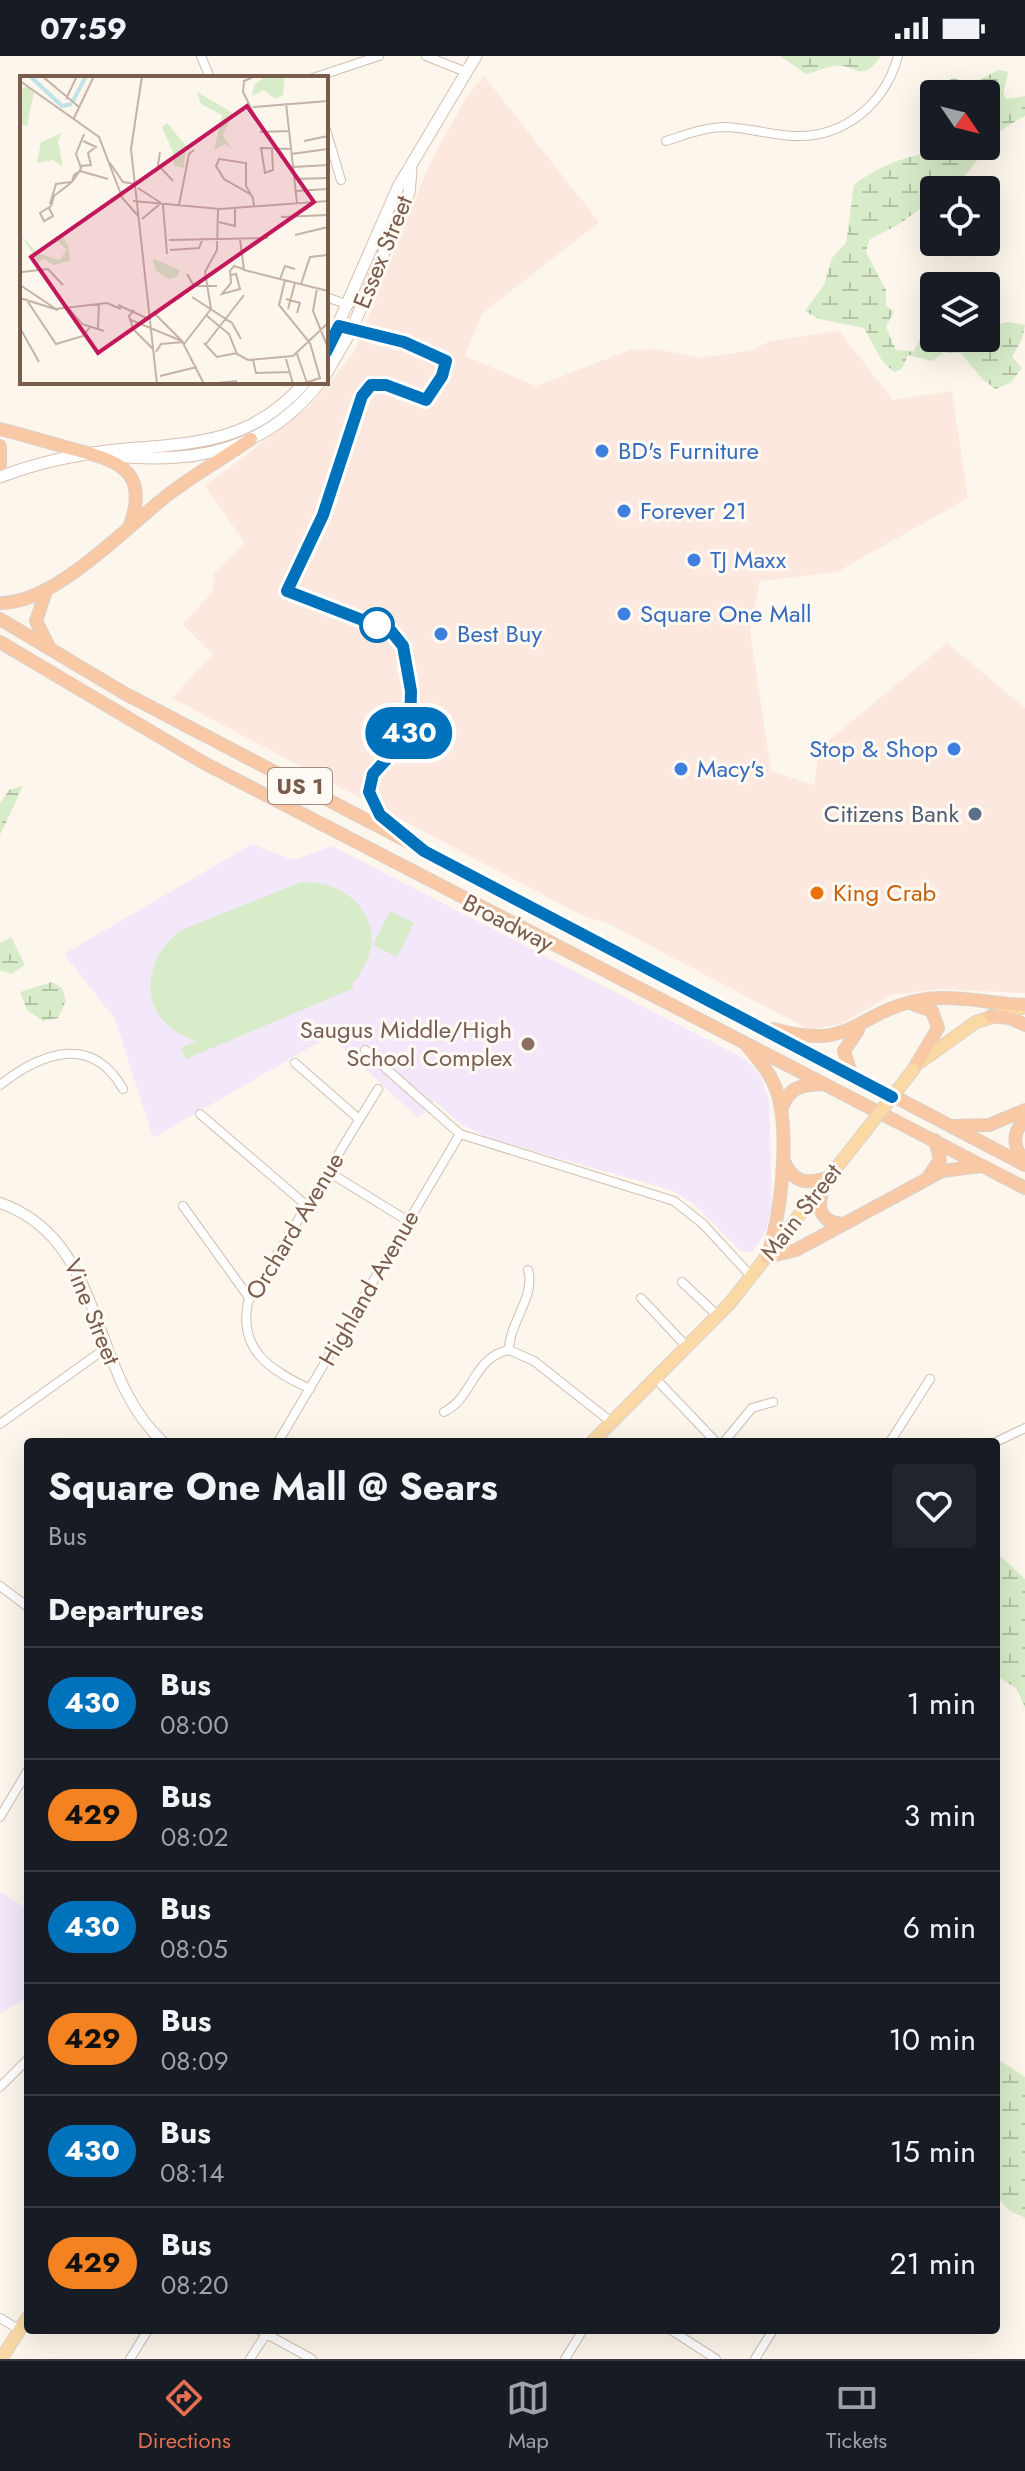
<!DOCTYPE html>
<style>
body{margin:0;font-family:Jost,sans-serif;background:#20242c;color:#f1f3f6;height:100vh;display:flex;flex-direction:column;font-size:30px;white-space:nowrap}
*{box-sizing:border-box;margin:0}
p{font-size:26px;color:#9ea1a6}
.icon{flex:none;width:44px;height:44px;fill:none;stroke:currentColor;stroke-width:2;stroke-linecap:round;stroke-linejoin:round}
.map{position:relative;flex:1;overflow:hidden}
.drawer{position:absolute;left:24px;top:1382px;width:976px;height:896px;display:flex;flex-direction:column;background:#171b24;border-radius:8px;box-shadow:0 8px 32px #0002}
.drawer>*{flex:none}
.badge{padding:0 16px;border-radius:26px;font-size:28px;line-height:52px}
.needle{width:52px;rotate:125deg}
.tools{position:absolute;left:920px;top:24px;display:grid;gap:16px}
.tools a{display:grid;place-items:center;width:80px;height:80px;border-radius:8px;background:#171b24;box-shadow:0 8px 32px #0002;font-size:40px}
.map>.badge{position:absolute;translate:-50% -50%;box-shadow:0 0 0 4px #fff}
h2{padding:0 24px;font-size:30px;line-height:72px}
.round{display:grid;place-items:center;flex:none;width:84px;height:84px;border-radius:8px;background:#20242c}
.headline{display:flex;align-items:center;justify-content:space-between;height:136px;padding:0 24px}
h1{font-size:38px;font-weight:700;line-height:60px}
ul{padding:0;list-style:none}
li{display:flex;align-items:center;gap:24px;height:112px;padding:0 24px;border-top:2px solid #363941}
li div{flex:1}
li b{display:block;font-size:30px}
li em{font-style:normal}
li .badge{min-width:88px;font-weight:700;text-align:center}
.status{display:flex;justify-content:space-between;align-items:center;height:56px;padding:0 40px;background:#171b24;direction:ltr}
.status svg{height:22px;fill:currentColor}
.tab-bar{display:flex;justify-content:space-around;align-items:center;height:112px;border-top:2px solid #363941;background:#171b24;font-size:22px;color:#9ea1a6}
.tab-bar a{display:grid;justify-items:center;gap:4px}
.tab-bar .on{color:#e76f51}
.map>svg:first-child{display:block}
.commercial{fill:#fde8e0}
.education{fill:#f3e8fa}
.wetland{fill:url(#wetland-marsh)}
.garden{fill:#d8ecc9}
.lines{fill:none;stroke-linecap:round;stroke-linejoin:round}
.minor-casing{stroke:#d1beb0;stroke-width:10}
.tertiary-casing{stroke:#d1beb0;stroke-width:12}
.secondary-casing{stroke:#d6c0b0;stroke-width:13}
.primary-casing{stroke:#dad1cd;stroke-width:14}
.trunk-casing{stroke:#dad1cd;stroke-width:14}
.minor{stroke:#fff;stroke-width:8}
.tertiary{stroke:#fff;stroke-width:10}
.secondary{stroke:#fff;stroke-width:11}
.primary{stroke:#fbd9a5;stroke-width:12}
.trunk{stroke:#f9c8a4;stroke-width:12}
.primary-bridge-casing{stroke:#dad1cd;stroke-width:14;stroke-linecap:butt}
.primary-bridge{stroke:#fbd9a5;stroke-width:12}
.line-casing{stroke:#fff;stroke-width:18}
.line{stroke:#0072bc;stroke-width:12}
.shop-dot{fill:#3f7fe0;stroke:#fffaf3;stroke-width:3}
.stop-dot{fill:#fff;stroke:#0072bc;stroke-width:4}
.service-dot{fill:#5c6f8a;stroke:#fffaf3;stroke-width:3}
.food-dot{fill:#e8710a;stroke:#fffaf3;stroke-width:3}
.education-dot{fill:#8d6e63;stroke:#fffaf3;stroke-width:3}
.labels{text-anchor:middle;stroke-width:6;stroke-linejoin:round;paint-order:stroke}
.shield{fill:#fffaf3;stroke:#a28b7f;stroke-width:2}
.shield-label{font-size:22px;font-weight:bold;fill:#7a5c4d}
.street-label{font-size:24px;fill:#7a5c4d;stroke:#fffaf3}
.shop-label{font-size:24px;fill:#366cbe;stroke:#fffaf3;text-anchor:start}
.service-label{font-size:24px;fill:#4e5e75;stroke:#fffaf3;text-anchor:end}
.food-label{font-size:24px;fill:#c56008;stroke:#fffaf3;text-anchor:start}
.education-label{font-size:24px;fill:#785e54;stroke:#fffaf3;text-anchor:end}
.inset-river{fill:none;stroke:#bfe3e8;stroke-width:4}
.inset-road{fill:none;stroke:#c5b3a7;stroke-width:2}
.view{fill:#c2185b;fill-opacity:0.15;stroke:#c2185b;stroke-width:4}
.inset-edge{fill:none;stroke:#7a5c4d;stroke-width:4}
</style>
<div class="status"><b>07:59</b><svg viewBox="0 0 49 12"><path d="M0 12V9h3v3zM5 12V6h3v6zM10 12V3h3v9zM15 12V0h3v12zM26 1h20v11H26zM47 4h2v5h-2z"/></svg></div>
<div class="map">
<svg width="1025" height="2303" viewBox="0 0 1025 2303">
<defs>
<pattern id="wetland-marsh" width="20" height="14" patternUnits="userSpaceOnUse" patternTransform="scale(2)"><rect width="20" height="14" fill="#d8ecc9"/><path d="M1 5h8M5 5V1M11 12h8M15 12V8" fill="none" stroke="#b4c2a5"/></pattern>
</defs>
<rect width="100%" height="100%" fill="#fdf6ec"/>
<!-- commercial -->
<path class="commercial" d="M 484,20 L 599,166 L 482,258 L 465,300 L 536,330 L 630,294 L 658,293 L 698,302 L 750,295 L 770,285 L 839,275 L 893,344 L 952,335 L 968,442 L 837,516 L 760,525 L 750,574 L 771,715 L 814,729 L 819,692 L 947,587 L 1025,652 L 1025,937 L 940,933 L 891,939 L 841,968 L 810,974 L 609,868 L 583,860 L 172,642 L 213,598 L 182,568 L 213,536 L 214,517 L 245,487 L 205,430 L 309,351 L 354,296 L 429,109 L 466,42 Z"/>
<!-- education -->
<path class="education" d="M 252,788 L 293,804 L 332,790 L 745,1003 L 760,1019 L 769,1044 L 772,1149 L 766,1175 L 752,1196 L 741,1195 L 694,1148 L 671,1134 L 488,1082 L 461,1068 L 434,1045 L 418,1062 L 330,980 L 153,1082 L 115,963 L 64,898 Z
M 0,1836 L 28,1853 L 28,1942 L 0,1957 Z"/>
<!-- wetland -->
<path class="wetland" d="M 780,0 L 881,0 C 860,29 857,8 837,10 C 827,10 816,16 806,18 Z
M 999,14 L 1008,16 L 1003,39 L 1007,43 L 1025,40 L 1025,60 C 1013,66 998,75 989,86 C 973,107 963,134 934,134 L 934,142 L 901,167 L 869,184 L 866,196 L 886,234 L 886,250 L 894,255 L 886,271 L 896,294 L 914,295 L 923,276 L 934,268 L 934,282 L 986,282 L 986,271 L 1008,266 L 1025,269 L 1022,283 L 1012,301 L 1022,312 L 1011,326 L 996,333 L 984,325 L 961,297 L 943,297 L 932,305 L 908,299 L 902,313 L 894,316 L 882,305 L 864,272 L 819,263 L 805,255 L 824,229 L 832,202 L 846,187 L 854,129 C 888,101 944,90 986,90 L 986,38 L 943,38 L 942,31 L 952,22 L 972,27 Z
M 23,730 L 0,779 L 0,747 L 9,734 Z
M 11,881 L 25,909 L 11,918 L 0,914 L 0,887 Z
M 52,926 L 62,932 L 66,945 L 58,962 L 43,965 L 27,954 L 20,936 Z
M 996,1496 L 1025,1523 L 1025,1652 L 1017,1633 L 996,1619 Z
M 996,2002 L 1025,2021 L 1025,2162 L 1009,2154 L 996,2140 Z"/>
<!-- garden -->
<path class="garden" d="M 301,826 C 362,825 395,880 352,928 L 354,932 L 186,1003 L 181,992 L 197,985 C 140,968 137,911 179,875 Z
M 390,855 L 414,867 L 397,901 L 373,889 Z"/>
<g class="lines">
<!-- minor casing -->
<g class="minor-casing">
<path id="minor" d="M 201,0 L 210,22
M 426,0 L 466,16
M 313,22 L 379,0
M 326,74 L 341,124
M 666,85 C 685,79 705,71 726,71 C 749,72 771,79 794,80 C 844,82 885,48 898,0
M 326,241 L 349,249
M 365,994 L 460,1078 L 674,1145 L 703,1168 L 751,1220
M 295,1007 L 359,1063
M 0,1029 C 42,996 92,978 123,1033
M 200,1058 L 306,1149
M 327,1115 L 408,1165
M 183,1150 L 250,1243
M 528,1214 C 536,1240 509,1267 509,1294 L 534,1305 L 610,1365
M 682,1226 L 718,1260
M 641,1242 L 687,1291
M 654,1321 L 716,1386
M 310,1333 C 271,1314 238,1295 248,1246 L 378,1033
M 444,1356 C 473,1342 473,1301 509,1294
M 0,1368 L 106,1292
M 278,1386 L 460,1078
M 724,1386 L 752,1352 L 773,1346
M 890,1386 L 930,1323
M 996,1386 L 1025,1372
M 0,1530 L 28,1551
M 0,1761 L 28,1714
M 0,2031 L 28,2003
M 0,2262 L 20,2274
M 259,2274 L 312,2303
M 671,2274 L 716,2303
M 130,2303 L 148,2274
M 250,2303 L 266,2278
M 565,2303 L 583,2274
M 755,2303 L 773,2274"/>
</g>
<!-- tertiary casing -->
<g class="tertiary-casing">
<path id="tertiary" d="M 0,1147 C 107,1184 88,1318 163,1386"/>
</g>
<!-- secondary casing -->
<g class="secondary-casing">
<path id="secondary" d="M 326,296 L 398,131 L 476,0
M 326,318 L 352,273 L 409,137 L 411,115
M 116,400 C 198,408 267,394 320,326
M 0,421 C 41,405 82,397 126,393 C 199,387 253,386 305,326"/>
</g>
<!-- primary casing -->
<g class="primary-casing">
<path id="primary" d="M 920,1006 L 976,966 L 1025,951
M 592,1386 L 730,1247 L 863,1078
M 1,2303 L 28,2261"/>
</g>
<!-- trunk casing -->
<g class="trunk-casing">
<path id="trunk" d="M 0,373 C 24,379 48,386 72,393 C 117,404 150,414 130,469
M 0,390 L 0,409
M 46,535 L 36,565 L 49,591
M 0,547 C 55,548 126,471 169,438 C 195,418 224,402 251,383
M 0,563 L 124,637 L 1025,1109
M 0,586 L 204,707 L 1025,1132
M 991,960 L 1010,962 L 1025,969
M 773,973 C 854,996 853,957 920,944 C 952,938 992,948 1025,949
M 748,991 C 759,1004 770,1017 776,1033 C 791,1074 781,1161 767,1201 L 796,1194 L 942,1115 L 981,1110
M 913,1014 L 938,972 L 932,955 L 915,949
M 852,1020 L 844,995 L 858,974
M 781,1054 C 789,1030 801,1029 824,1028
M 1025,1064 C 1010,1078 1014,1092 1025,1107
M 952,1070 L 989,1069 L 1025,1054
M 783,1103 C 793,1126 803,1129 827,1122
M 929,1120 L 940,1104 L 935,1084
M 827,1122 C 818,1144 813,1166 844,1168"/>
</g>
<!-- minor -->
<use href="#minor" class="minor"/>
<!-- tertiary -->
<use href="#tertiary" class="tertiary"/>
<!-- secondary -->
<use href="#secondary" class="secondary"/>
<!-- primary -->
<use href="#primary" class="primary"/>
<!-- trunk -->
<use href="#trunk" class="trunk"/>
<!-- primary-bridge casing -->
<g class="primary-bridge-casing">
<path id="primary-bridge" d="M 863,1078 L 913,1014"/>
</g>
<!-- primary-bridge -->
<use href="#primary-bridge" class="primary-bridge"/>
</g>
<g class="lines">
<!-- line casing -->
<g class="line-casing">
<path id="line" d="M 326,296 L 339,270 L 404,286 L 446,305 L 442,320 L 426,344 L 386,329 L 371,329 L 362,340 L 323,459 L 287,535 L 391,575 L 403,590 L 411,635 L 410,672 L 407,681 L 373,718 L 369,736 L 380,759 L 424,795 L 892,1041"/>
</g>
<!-- line -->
<use href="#line" class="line"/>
</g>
<!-- markers -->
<g class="shop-dot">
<circle cx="602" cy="395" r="8"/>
<circle cx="624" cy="455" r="8"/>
<circle cx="694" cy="504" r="8"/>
<circle cx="624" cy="558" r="8"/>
<circle cx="441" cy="578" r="8"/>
<circle cx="954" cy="693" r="8"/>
<circle cx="681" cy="713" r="8"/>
</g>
<circle class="stop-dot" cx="377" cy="569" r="16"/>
<circle class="service-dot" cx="975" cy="758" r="8"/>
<circle class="food-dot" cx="817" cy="837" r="8"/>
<circle class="education-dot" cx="528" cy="988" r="8"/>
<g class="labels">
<!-- shield labels -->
<rect class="shield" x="268" y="712" width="64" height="36" rx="6"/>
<g class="shield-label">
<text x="300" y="738">US 1</text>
</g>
<!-- street labels -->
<g class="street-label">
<text transform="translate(383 196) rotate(-68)" y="8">Essex Street</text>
<text transform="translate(508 867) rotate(27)" y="8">Broadway</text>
<text transform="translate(801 1156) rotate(-52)" y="8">Main Street</text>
<text transform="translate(295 1170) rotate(-59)" y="8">Orchard Avenue</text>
<text transform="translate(369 1232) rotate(-60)" y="8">Highland Avenue</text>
<text transform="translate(92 1256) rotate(68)" y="8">Vine Street</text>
</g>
<!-- shop labels -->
<g class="shop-label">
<text x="618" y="403">BD's Furniture</text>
<text x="640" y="463">Forever 21</text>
<text x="710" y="512">TJ Maxx</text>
<text x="640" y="566">Square One Mall</text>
<text x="457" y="586">Best Buy</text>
<text x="938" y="701" text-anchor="end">Stop &amp; Shop</text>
<text x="697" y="721">Macy's</text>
</g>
<!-- service labels -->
<g class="service-label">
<text x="959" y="766">Citizens Bank</text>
</g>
<!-- food labels -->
<g class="food-label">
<text x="833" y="845">King Crab</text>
</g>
<!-- education labels -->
<g class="education-label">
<text x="512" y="982">Saugus Middle/High<tspan x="512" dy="28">School Complex</tspan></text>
</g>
</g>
<!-- overview -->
<g transform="translate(20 20)">
<rect width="308" height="308" fill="#fdf6ec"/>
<path d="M 177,16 L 213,37 L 203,59 L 212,73 L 205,68 L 194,74 L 202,39 L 181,28 ZM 147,47 L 166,70 L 164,92 L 154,90 L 153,76 L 142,51 ZM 42,57 L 38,65 L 43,91 L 33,84 L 17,87 L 21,66 ZM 0,158 L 17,177 L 39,184 L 47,174 L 36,164 L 44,162 L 49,173 L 50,185 L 34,189 L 23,183 L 19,187 Z" fill="#d8ecc9"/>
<path d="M 246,0 L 265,0 L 263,19 L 255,23 L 244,14 L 232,20 L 234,9 ZM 6,10 L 14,16 L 7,50 L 0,48 L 0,15 Z" fill="#d8ecc9"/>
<path d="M 132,182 L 160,194 L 157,201 L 149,203 L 136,195 Z" fill="#d8ecc9"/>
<path class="inset-river" d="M 10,0 L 42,30 L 52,28M 53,25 L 66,0"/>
<path class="inset-road" d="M 22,0 L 59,31M 122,0 L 111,73 L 137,308M 235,0 L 224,5 L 223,16 L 237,44M 0,5 L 79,61 L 102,121M 46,23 L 57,0M 266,27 L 277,127M 233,31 L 308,25M 54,42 L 74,0M 240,56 L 269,55M 284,65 L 308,60M 252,74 L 253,94 L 245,97 L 241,72 L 271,73M 140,76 L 138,89 L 153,105M 271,78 L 308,73M 90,87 L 103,106 L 115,108M 61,90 L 71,89 L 68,77 L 76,71 L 63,65M 273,91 L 308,89M 60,95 L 54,99 L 52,106 L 59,96 L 61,92 L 56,78 L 64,58M 60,95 L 88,103M 274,103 L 308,102M 118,112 L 141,127M 276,115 L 308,113M 99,118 L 119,141M 230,118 L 204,103 L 196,90 L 199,83 L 226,87 L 226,110 L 233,122 L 234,130M 113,125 L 200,133 L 308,125M 30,128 L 36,108 L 51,106M 143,129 L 147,178M 159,129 L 169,78 L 174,74M 31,130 L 34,120 L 52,106M 29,132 L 33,140 L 24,145 L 20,137 L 31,130M 261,141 L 308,139M 122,143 L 141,127M 199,146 L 215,150 L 215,133M 275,159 L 308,151M 220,163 L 224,194 L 308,215M 149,164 L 248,162M 150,174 L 179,172 L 183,162M 2,196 L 28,193 L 43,209M 167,198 L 174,210 L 197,210M 211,199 L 216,198 L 220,213 L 202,218 L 211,207 L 210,195 L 214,190 L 223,193M 260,203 L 265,190 L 275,193M 265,204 L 259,229 L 290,267 L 300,302 L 282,308M 281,208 L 290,181 L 308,179M 0,209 L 36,233 L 87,227 L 101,233M 297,212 L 293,235 L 308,272M 172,221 L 212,247 L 221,263M 0,222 L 38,234M 6,223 L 36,268 L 63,260 L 70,251M 266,223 L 280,227 L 277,237M 98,229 L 131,244M 49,233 L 62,248 L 84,255M 268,233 L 275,207M 114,234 L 109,240 L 113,253 L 133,273M 133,236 L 163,266M 187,240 L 209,258 L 217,278 L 228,284 L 273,280 L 308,247M 111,244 L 162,265 L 184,308M 0,252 L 19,286M 78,252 L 79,228M 184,267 L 197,281 L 217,277M 164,268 L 191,233 L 185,196 L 197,174 L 198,133M 186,268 L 224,219M 136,276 L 141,268 L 163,266M 277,278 L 287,307M 266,283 L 273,308M 233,284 L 236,297 L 269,296M 140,300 L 177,291M 187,308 L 217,305"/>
<path class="view" d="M 227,30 L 294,126 L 78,277 L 11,181 Z"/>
<rect width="308" height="308" class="inset-edge"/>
</g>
</svg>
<div class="tools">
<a><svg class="needle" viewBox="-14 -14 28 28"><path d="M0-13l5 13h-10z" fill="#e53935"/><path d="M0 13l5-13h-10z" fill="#9ea1a6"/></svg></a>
<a><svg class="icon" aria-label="locate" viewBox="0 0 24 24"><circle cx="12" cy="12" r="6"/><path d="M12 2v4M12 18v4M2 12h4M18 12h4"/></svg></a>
<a><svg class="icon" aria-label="layers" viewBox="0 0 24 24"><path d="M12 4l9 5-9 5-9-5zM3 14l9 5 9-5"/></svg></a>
</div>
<b class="badge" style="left:409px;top:677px;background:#0072bc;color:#fff">430</b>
<section class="drawer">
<div class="headline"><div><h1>Square One Mall @ Sears</h1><p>Bus</p></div><a class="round"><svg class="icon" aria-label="heart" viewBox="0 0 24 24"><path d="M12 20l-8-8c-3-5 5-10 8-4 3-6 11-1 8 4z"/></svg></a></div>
<h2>Departures</h2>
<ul>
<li><span class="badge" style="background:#0072bc;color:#fff">430</span><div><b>Bus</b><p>08:00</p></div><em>1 min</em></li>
<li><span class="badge" style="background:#f58220;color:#111">429</span><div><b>Bus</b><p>08:02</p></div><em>3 min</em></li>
<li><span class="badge" style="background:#0072bc;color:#fff">430</span><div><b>Bus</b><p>08:05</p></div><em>6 min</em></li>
<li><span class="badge" style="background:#f58220;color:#111">429</span><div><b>Bus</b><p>08:09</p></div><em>10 min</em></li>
<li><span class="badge" style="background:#0072bc;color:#fff">430</span><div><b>Bus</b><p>08:14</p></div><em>15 min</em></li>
<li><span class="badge" style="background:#f58220;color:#111">429</span><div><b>Bus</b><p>08:20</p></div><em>21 min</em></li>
</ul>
</section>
</div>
<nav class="tab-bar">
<a class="on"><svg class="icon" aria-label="directions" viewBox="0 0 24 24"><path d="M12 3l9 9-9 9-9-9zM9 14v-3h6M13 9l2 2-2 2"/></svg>Directions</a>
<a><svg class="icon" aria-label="map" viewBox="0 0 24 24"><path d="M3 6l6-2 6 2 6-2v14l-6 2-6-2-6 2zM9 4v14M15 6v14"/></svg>Map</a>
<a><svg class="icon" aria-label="tickets" viewBox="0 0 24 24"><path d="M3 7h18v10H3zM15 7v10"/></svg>Tickets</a>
</nav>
